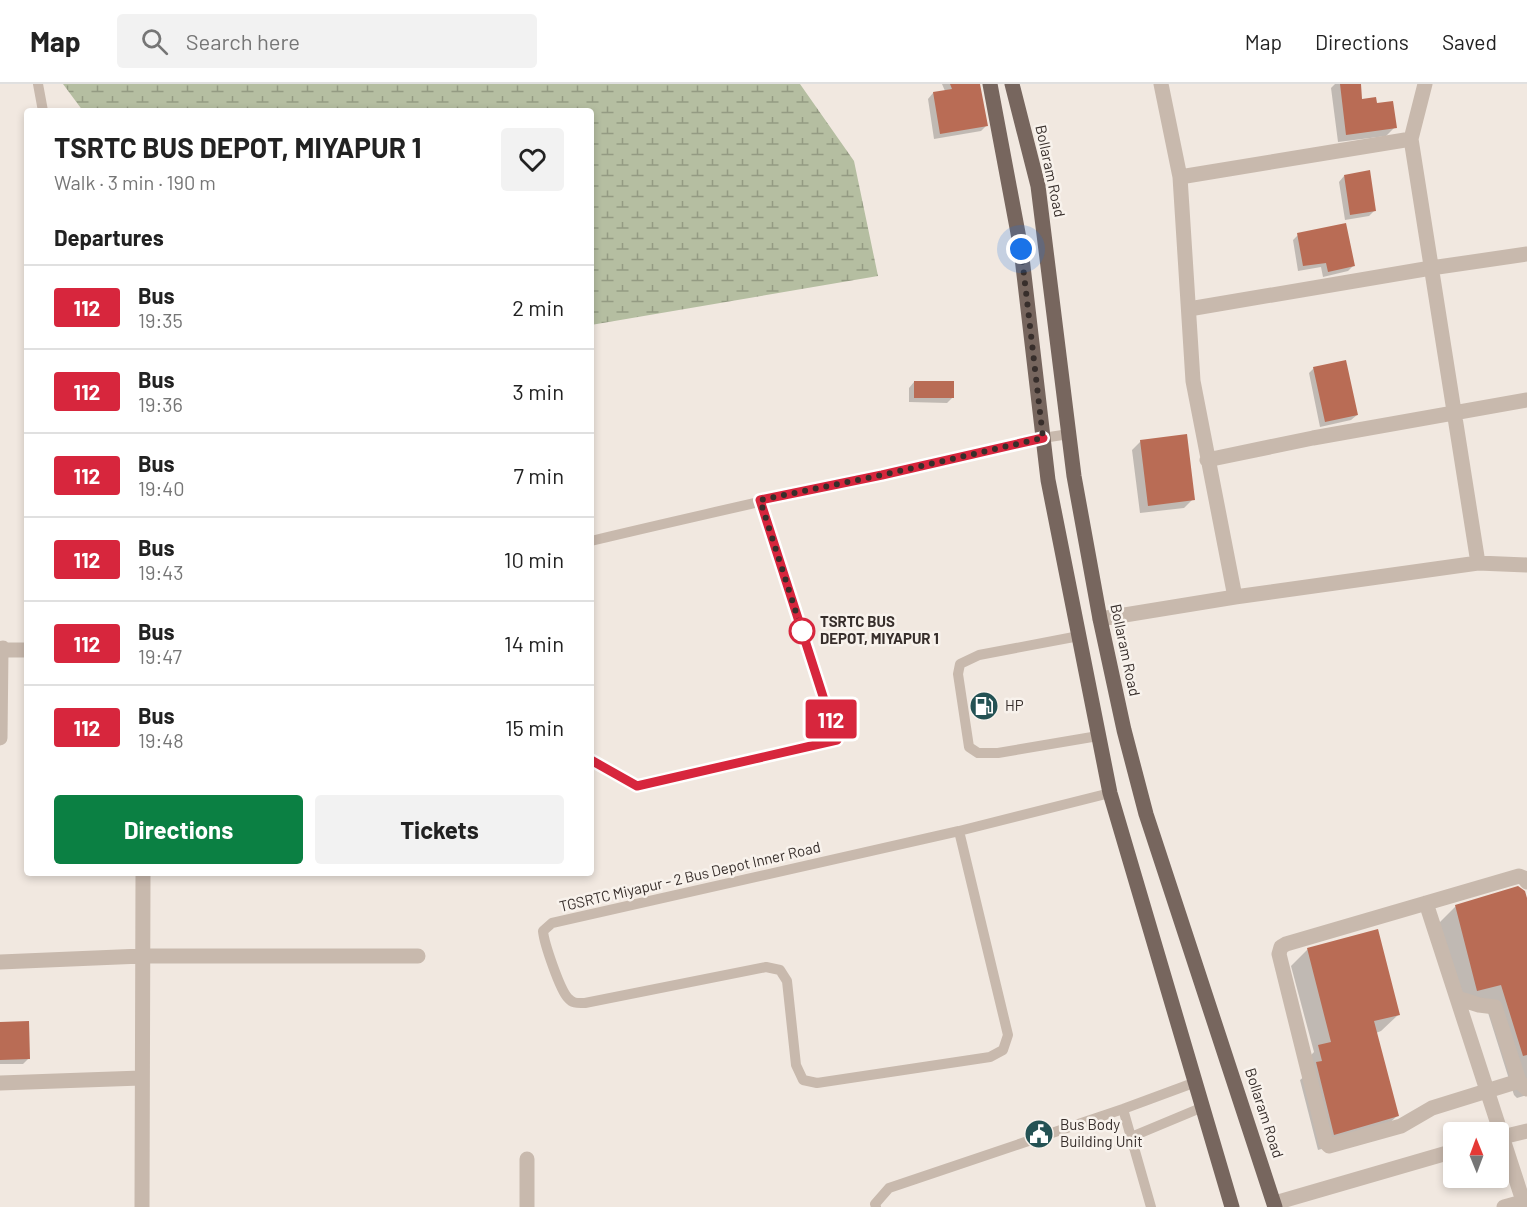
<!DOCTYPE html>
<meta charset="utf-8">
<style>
body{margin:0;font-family:Barlow,sans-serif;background:#f2f2f2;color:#222;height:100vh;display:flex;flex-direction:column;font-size:22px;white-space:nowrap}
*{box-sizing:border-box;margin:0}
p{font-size:20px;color:#767676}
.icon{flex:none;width:33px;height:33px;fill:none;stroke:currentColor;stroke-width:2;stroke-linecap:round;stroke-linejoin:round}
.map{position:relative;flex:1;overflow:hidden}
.panel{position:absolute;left:24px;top:24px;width:570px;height:768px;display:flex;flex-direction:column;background:#fff;border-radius:6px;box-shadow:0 3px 9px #0003}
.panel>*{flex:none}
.badge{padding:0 12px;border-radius:4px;font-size:21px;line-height:39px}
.needle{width:39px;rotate:359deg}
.controls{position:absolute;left:1443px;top:1038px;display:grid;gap:12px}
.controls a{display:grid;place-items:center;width:66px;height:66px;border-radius:6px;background:#fff;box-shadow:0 3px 9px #0003;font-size:30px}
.you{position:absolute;width:30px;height:30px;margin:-15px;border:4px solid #fff;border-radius:50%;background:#1a73e8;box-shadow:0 0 0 9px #1a73e833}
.map>.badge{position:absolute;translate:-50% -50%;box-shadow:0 0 0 3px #fff}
h2{padding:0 30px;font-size:22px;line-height:54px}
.round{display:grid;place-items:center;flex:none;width:63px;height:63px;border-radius:6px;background:#f2f2f2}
.head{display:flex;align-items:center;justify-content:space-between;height:102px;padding:0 30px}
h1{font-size:28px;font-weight:700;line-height:45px}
.action{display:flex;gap:12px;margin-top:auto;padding:12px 30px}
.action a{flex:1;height:69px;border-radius:6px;background:#0b8043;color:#fff;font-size:24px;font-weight:700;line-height:69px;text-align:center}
.action a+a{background:#f2f2f2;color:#222}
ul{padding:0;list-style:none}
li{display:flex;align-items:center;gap:18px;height:84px;padding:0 30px;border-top:2px solid #e0e0e0}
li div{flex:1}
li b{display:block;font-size:22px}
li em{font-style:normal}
li .badge{min-width:66px;font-weight:700;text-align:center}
header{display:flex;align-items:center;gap:36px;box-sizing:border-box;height:84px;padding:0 30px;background:#fff;border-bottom:2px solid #e0e0e0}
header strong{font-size:28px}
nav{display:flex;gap:33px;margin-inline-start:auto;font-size:21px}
.search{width:420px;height:54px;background:#f2f2f2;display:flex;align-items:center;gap:15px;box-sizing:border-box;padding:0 21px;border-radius:6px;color:#767676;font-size:22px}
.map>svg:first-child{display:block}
.wetland{fill:url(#wetland-marsh)}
.shadow{fill:#0003}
.building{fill:#b96c55}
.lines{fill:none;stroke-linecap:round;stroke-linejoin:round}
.service{stroke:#c8b9ad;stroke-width:10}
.minor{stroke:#c8b9ad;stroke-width:15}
.tertiary{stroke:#c8b9ad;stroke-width:15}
.primary{stroke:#77665e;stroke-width:15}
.line-casing{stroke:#fff;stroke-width:14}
.line{stroke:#d7263d;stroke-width:9}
.walk{stroke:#372e2b;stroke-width:6;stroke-dasharray:0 10.8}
.stop-dot{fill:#fff;stroke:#d7263d;stroke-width:3}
.labels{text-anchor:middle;stroke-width:5;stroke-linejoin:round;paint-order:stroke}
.street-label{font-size:15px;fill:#372e2b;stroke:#f8f2ec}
.stop-label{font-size:15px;font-weight:bold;fill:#372e2b;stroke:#f8f2ec;text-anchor:start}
.poi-label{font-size:15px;fill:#372e2b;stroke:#f8f2ec;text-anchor:start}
</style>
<header>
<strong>Map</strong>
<div class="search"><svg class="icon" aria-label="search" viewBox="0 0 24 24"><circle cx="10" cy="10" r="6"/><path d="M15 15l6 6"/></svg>Search here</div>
<nav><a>Map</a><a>Directions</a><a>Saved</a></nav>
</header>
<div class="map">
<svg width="1527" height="1123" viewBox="0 0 1527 1123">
<defs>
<pattern id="wetland-marsh" width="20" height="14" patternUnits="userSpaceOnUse" patternTransform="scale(1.5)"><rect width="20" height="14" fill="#b5bea1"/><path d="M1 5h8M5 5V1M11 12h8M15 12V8" fill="none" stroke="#949b83"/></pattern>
</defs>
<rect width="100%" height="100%" fill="#f1e8e0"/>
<!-- wetland -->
<path class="wetland" d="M 63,0 L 800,0 L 854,77 L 878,192 L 591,241 L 591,27 L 83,27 Z"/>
<!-- shadow -->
<path class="shadow" d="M 942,0 L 978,0 L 986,42 L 981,47 L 934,55 L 928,15 L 933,9 L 945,7 Z
M 1335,0 L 1359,0 L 1361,16 L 1376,21 L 1395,43 L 1386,52 L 1338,58 L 1331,4 Z
M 1344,92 L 1375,126 L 1369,132 L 1345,136 L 1339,98 Z
M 1298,151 L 1353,182 L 1348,187 L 1323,193 L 1321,183 L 1298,187 L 1293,156 Z
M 1314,284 L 1357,331 L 1351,336 L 1320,343 L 1309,289 Z
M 914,298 L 953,313 L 947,319 L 909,318 L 909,304 Z
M 1141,357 L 1193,415 L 1184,424 L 1140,429 L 1132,366 Z
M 1527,820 L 1527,1011 L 1517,1014 L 1514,1011 L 1484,916 L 1461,922 L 1439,839 L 1456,822 Z
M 1308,865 L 1398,931 L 1381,947 L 1376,949 L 1397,1032 L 1380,1048 L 1318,1066 L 1300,996 L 1306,991 L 1303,979 L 1314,968 L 1291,882 Z
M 0,940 L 29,974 L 23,980 L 0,980 Z"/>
<!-- building -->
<path class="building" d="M 950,0 L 980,0 L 988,42 L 940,50 L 933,8 L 952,5 Z
M 1340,0 L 1361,0 L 1362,15 L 1376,13 L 1377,19 L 1393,17 L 1397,44 L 1346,51 Z
M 1370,86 L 1376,127 L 1350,131 L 1344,91 Z
M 1346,139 L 1355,182 L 1328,188 L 1326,179 L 1303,182 L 1297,149 Z
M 1346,276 L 1358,331 L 1325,338 L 1313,283 Z
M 914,297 L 954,297 L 954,314 L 914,314 Z
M 1187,350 L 1195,416 L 1148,422 L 1140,356 Z
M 1518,802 L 1525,807 L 1527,814 L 1527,971 L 1523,972 L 1501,901 L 1477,907 L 1455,821 Z
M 1378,845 L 1400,931 L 1374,937 L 1399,1032 L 1334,1051 L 1316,978 L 1322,977 L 1318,961 L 1331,958 L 1307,864 Z
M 29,937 L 30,975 L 0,976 L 0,938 Z"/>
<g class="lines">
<!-- service -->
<path class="service" d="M 38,0 L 43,27
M 591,457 C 741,421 892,389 1043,354 L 1069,350
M 1079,552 L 979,571 L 960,580 L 958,590 L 969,663 L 978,669 L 998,669 L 1098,652
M 591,676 L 637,702 L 837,656 L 760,416
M 959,747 L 1008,951 L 1003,966 L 990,973 L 817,999 L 803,996 L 796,981 L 787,897 L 780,886 L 766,883 L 585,919 C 578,919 573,920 568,914 C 560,906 544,859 543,847 L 552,839 L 959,747 L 1110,709
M 1123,1025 L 1151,1123
M 1131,1053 L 1203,1023
M 876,1123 L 875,1120 L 889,1104 L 1123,1025 L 1196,998"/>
<!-- minor -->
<path class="minor" d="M 1161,0 L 1180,93
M 1425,0 L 1411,55 L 1478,479
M 1411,55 L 1180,93 L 1193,297 L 1235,513 L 1478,479 L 1527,481
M 1189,225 L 1431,184 L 1527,170
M 1207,376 L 1313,354 L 1527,316
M 1100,535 L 1235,513
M 0,566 L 27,566
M 0,654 L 1,566 L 3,564
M 1426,819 L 1525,1123
M 0,878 L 142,872 L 418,872
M 1457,914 L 1479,921 L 1495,923 L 1519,997 L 1527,1005
M 1519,997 L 1432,1024 L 1401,1042 L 1329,1062 L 1326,1059 L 1279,870 L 1281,863 L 1286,860 L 1519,792 L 1524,794 L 1527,798
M 0,999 L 141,994
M 527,1075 L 527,1123
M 142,1123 L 143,789
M 1504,1123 L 1522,1118"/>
<!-- tertiary -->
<path class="tertiary" d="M 1498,1054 L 1527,1047
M 1275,1119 L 1454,1067"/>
<!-- primary -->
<path class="primary" d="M 990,0 L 1021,165 L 1048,396 L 1110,709 L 1232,1123
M 1012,0 L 1038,102 L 1074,392 L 1100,535 L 1124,646 L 1146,730 L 1275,1123"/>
</g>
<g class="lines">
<!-- line casing -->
<g class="line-casing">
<path id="line" d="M 591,676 L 637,702 L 837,656 L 760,416 L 882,391 L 1043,354"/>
</g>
<!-- line -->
<use href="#line" class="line"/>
<!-- walk -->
<path class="walk" d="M 802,547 L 760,416 L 882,391 L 1043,354 L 1021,165"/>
</g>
<!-- icons -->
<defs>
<g id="fuel-disc" transform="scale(1.5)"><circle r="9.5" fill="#245254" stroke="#f8f2ec"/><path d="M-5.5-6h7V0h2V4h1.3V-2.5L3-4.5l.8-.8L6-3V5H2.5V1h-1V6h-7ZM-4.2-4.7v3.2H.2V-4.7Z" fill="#fff"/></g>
<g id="civic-disc" transform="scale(1.5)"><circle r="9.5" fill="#245254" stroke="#f8f2ec"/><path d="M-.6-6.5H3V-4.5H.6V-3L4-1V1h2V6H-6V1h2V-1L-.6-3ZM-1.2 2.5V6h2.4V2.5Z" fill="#fff"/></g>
</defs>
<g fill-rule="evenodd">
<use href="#fuel-disc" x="984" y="622"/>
<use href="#civic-disc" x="1039" y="1050"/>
</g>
<!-- markers -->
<circle class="stop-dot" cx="802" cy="547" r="12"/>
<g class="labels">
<!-- street labels -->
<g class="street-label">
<text transform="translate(1050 87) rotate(78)" y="5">Bollaram Road</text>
<text transform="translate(1125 566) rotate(78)" y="5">Bollaram Road</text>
<text transform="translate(690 793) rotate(-13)" y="5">TGSRTC Miyapur - 2 Bus Depot Inner Road</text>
<text transform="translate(1264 1029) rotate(72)" y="5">Bollaram Road</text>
</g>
<!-- stop labels -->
<g class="stop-label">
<text x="820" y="543">TSRTC BUS<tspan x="820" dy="17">DEPOT, MIYAPUR 1</tspan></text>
</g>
<!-- poi labels -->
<g class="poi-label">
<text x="1005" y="627">HP</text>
<text x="1060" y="1046">Bus Body<tspan x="1060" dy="17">Building Unit</tspan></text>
</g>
</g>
</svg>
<div class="controls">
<a><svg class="needle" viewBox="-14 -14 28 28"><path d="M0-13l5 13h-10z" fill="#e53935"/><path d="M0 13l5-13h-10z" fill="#767676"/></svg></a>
</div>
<div class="you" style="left:1021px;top:165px"></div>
<b class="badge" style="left:831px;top:635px;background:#d7263d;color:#fff">112</b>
<section class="panel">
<div class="head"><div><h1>TSRTC BUS DEPOT, MIYAPUR 1</h1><p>Walk · 3 min · 190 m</p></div><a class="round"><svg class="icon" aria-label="heart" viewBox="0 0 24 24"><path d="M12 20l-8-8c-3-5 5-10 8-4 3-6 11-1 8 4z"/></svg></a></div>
<h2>Departures</h2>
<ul>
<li><span class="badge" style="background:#d7263d;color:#fff">112</span><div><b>Bus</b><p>19:35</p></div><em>2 min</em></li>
<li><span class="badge" style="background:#d7263d;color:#fff">112</span><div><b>Bus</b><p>19:36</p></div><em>3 min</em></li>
<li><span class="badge" style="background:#d7263d;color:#fff">112</span><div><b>Bus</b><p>19:40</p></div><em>7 min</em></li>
<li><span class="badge" style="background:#d7263d;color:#fff">112</span><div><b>Bus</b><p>19:43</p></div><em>10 min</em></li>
<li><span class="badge" style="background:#d7263d;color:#fff">112</span><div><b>Bus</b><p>19:47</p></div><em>14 min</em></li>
<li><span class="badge" style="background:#d7263d;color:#fff">112</span><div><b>Bus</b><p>19:48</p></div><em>15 min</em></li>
</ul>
<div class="action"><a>Directions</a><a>Tickets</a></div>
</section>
</div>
